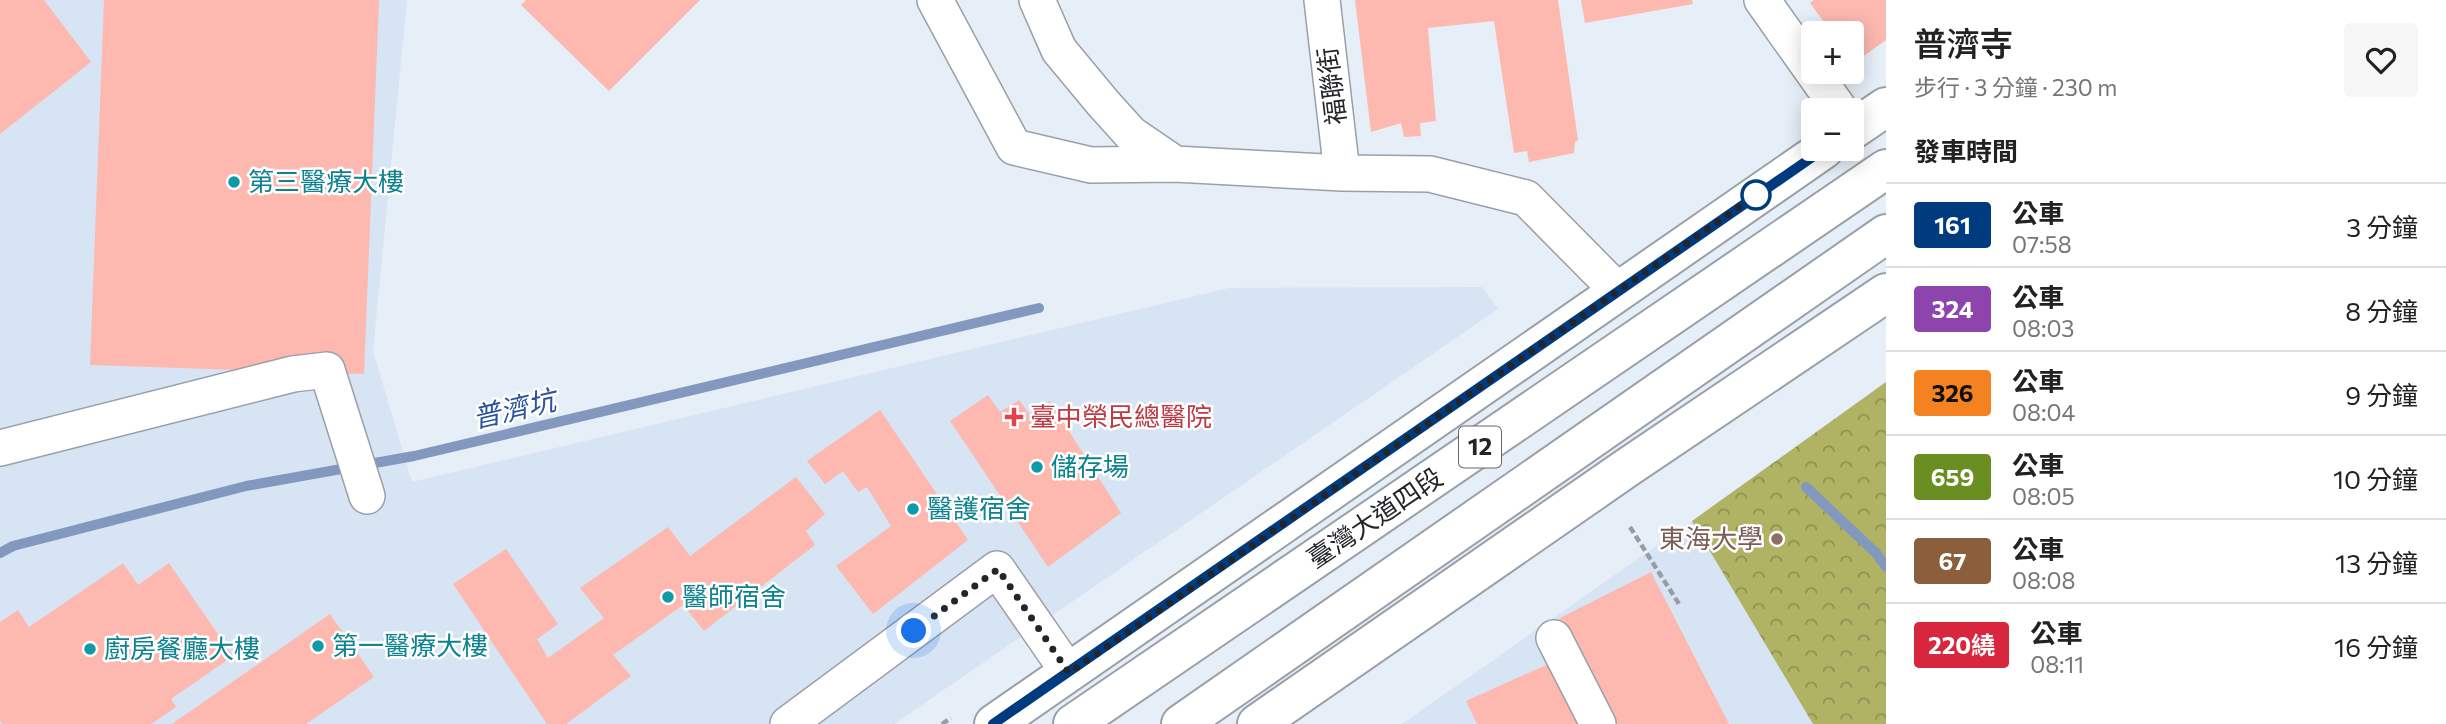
<!DOCTYPE html>
<html lang="zh-TW">
<meta charset="utf-8">
<style>
body{margin:0;font-family:Commissioner,"Noto Sans TC",sans-serif;background:#f6f6f6;color:#222;height:100vh;display:flex;flex-direction:column;font-size:26px;white-space:nowrap}
*{box-sizing:border-box;margin:0}
p{font-size:23px;color:#767676}
.icon{flex:none;width:38px;height:38px;fill:none;stroke:currentColor;stroke-width:2;stroke-linecap:round;stroke-linejoin:round}
.map{position:relative;flex:1;overflow:hidden}
.side{display:flex;flex-direction:column;background:#fff;width:560px}
.side>*{flex:none}
.badge{padding:0 14px;border-radius:5px;font-size:24px;line-height:46px}
.controls{position:absolute;left:1801px;top:21px;display:grid;gap:14px}
.controls a{display:grid;place-items:center;width:63px;height:63px;border-radius:7px;background:#fff;box-shadow:0 4px 18px #0003;font-size:35px}
.you{position:absolute;width:35px;height:35px;margin:-18px;border:5px solid #fff;border-radius:50%;background:#1a73e8;box-shadow:0 0 0 10px #1a73e833}
.map>.badge{position:absolute;translate:-50% -50%;box-shadow:0 0 0 4px #fff}
h2{padding:0 28px;font-size:26px;line-height:63px}
.round{display:grid;place-items:center;flex:none;width:74px;height:74px;border-radius:7px;background:#f6f6f6}
.summary{display:flex;align-items:center;justify-content:space-between;height:119px;padding:0 28px}
h1{font-size:33px;font-weight:600;line-height:52px}
ul{padding:0;list-style:none}
li{display:flex;align-items:center;gap:21px;height:84px;padding:0 28px;border-top:2px solid #e0e0e0}
li div{flex:1}
li b{display:block;font-size:26px}
li em{font-style:normal}
li .badge{min-width:77px;font-weight:700;text-align:center}
main{display:flex;flex:1;min-height:0}
.map>svg:first-child{display:block}
.built{fill:#d7e4f3}
.forest{fill:url(#forest-crowns)}
.lines{fill:none;stroke-linecap:round;stroke-linejoin:round}
.stream{stroke:#8298bf;stroke-width:10}
.building{fill:#fdb8b0}
.minor-casing{stroke:#99a0a8;stroke-width:38}
.major-casing{stroke:#99a0a8;stroke-width:42}
.path{stroke:#989da4;stroke-width:4.5;stroke-dasharray:7 3.5;stroke-linecap:butt}
.minor{stroke:#fff;stroke-width:35}
.major{stroke:#fff;stroke-width:38}
.line-casing{stroke:#fff;stroke-width:16}
.line{stroke:#003b80;stroke-width:10}
.walk{stroke:#232529;stroke-width:7;stroke-dasharray:0 12.6}
.culture-dot{fill:#0f9aa8;stroke:#fff;stroke-width:2.5}
.stop-dot{fill:#fff;stroke:#003b80;stroke-width:3.5}
.health-dot{fill:#e0444e;stroke:#fff;stroke-width:2.5}
.education-dot{fill:#8d6e63;stroke:#fff;stroke-width:2.5}
.labels{text-anchor:middle;stroke-width:5;stroke-linejoin:round;paint-order:stroke}
.shield{fill:#fff;stroke:#656669;stroke-width:2}
.shield-label{font-size:24px;font-weight:bold;fill:#232529}
.street-label{font-size:26px;fill:#232529;stroke:#fff}
.culture-label{font-size:26px;fill:#0d838f;stroke:#fff;text-anchor:start}
.health-label{font-size:26px;fill:#be3a42;stroke:#fff;text-anchor:start}
.education-label{font-size:26px;fill:#785e54;stroke:#fff;text-anchor:end}
.water-label{font-size:28px;font-style:italic;fill:#29539f;stroke:#fff}
</style>
<main>
<div class="map">
<svg width="1886" height="724" viewBox="0 0 1886 724">
<defs>
<pattern id="forest-crowns" width="20" height="18" patternUnits="userSpaceOnUse" patternTransform="scale(1.75)"><rect width="20" height="18" fill="#b0b364"/><path d="M2 6a3 3 0 1 1 6 0M12 15a3 3 0 1 1 6 0" fill="none" stroke="#8f9152"/></pattern>
</defs>
<rect width="100%" height="100%" fill="#e6eef7"/>
<!-- built -->
<path class="built" d="M 0,0 L 407,0 L 373,351 L 412,482 L 1229,288 L 1482,287 L 1498,309 L 894,724 L 0,724 Z
M 1886,382 L 1886,724 L 1402,724 L 1692,521 Z"/>
<!-- forest -->
<path class="forest" d="M 1886,382 L 1886,724 L 1813,724 L 1692,521 Z"/>
<g class="lines">
<!-- stream -->
<path class="stream" d="M 1806,487 L 1877,554 L 1886,567
M 0,553 L 13,546 L 246,486 L 414,456 L 1039,308"/>
</g>
<!-- building -->
<path class="building" d="M 0,0 L 44,0 L 91,62 L 0,134 Z
M 104,0 L 379,0 L 364,374 L 90,365 Z
M 526,0 L 700,0 L 609,91 L 521,5 Z
M 1355,0 L 1558,0 L 1578,140 L 1575,142 L 1574,153 L 1529,162 L 1527,151 L 1514,153 L 1494,21 L 1428,28 L 1436,121 L 1420,123 L 1421,136 L 1404,137 L 1401,123 L 1371,132 Z
M 1581,0 L 1692,0 L 1693,4 L 1585,23 Z
M 1814,0 L 1886,0 L 1886,40 L 1854,63 L 1852,59 L 1852,33 L 1832,33 L 1810,3 Z
M 988,395 L 1000,412 L 1019,400 L 1030,415 L 1050,401 L 1121,513 L 1048,567 L 950,421 Z
M 880,410 L 968,540 L 873,614 L 836,566 L 891,526 L 867,487 L 858,492 L 843,471 L 825,484 L 807,461 Z
M 796,477 L 825,514 L 806,531 L 815,545 L 704,631 L 683,605 L 613,655 L 631,676 L 566,724 L 547,724 L 453,584 L 506,549 L 558,624 L 537,639 L 548,658 L 604,618 L 580,588 L 668,527 L 690,556 Z
M 123,563 L 138,585 L 169,563 L 233,656 L 171,699 L 176,707 L 151,724 L 2,724 L 0,721 L 0,622 L 18,610 L 29,627 Z
M 1651,572 L 1729,724 L 1614,724 L 1558,619 Z
M 330,614 L 374,677 L 306,724 L 172,724 Z
M 1555,661 L 1586,724 L 1477,724 L 1466,701 Z"/>
<g class="lines">
<!-- minor casing -->
<g class="minor-casing">
<path id="minor" d="M 935,0 L 1014,147 L 1091,165 L 1175,164
M 1037,0 L 1059,50 L 1103,103 L 1131,134 L 1175,164 L 1342,173 L 1430,174 L 1526,198 L 1617,290
M 1322,0 L 1342,173
M 1762,0 L 1840,110
M 0,448 L 293,374 L 327,370 L 367,496
M 1554,638 L 1598,724
M 788,724 L 997,569 L 1069,673"/>
</g>
<!-- major casing -->
<g class="major-casing">
<path id="major" d="M 1852,130 L 1886,107
M 994,724 L 1824,149
M 1073,724 L 1886,169
M 1181,724 L 1886,234
M 1257,724 L 1628,467 L 1886,293"/>
</g>
<!-- path -->
<path class="path" d="M 1630,527 L 1679,604
M 942,724 L 951,718"/>
<!-- minor -->
<use href="#minor" class="minor"/>
<!-- major -->
<use href="#major" class="major"/>
</g>
<g class="lines">
<!-- line casing -->
<g class="line-casing">
<path id="line" d="M 993,724 L 1824,149"/>
</g>
<!-- line -->
<use href="#line" class="line"/>
<!-- walk -->
<path class="walk" d="M 914,631 L 998,569 L 1069,673 L 1756,195"/>
</g>
<!-- markers -->
<g class="culture-dot">
<circle cx="234" cy="182" r="7"/>
<circle cx="1037" cy="467" r="7"/>
<circle cx="913" cy="509" r="7"/>
<circle cx="668" cy="597" r="7"/>
<circle cx="318" cy="646" r="7"/>
<circle cx="90" cy="649" r="7"/>
</g>
<circle class="stop-dot" cx="1756" cy="195" r="14"/>
<path class="health-dot" d="M1010.5 406.5h7v7h7v7h-7v7h-7v-7h-7v-7h7z"/>
<circle class="education-dot" cx="1777" cy="539" r="7"/>
<g class="labels">
<!-- shield labels -->
<rect class="shield" x="1459" y="426.5" width="42" height="41" rx="5"/>
<g class="shield-label">
<text x="1480" y="455">12</text>
</g>
<!-- street labels -->
<g class="street-label">
<text transform="translate(1332 86) rotate(-97)" y="9">福聯街</text>
<text transform="translate(1375 518) rotate(-34)" y="9">臺灣大道四段</text>
</g>
<!-- culture labels -->
<g class="culture-label">
<text x="248" y="191">第三醫療大樓</text>
<text x="1051" y="476">儲存場</text>
<text x="927" y="518">醫護宿舍</text>
<text x="682" y="606">醫師宿舍</text>
<text x="332" y="655">第一醫療大樓</text>
<text x="104" y="658">廚房餐廳大樓</text>
</g>
<!-- health labels -->
<g class="health-label">
<text x="1030" y="426">臺中榮民總醫院</text>
</g>
<!-- education labels -->
<g class="education-label">
<text x="1763" y="548">東海大學</text>
</g>
<!-- water labels -->
<g class="water-label">
<text transform="translate(514 409) rotate(-13)" y="10">普濟坑</text>
</g>
</g>
</svg>
<div class="controls">
<a>+</a>
<a>−</a>
</div>
<div class="you" style="left:914px;top:631px"></div>
</div>
<section class="side">
<div class="summary"><div><h1>普濟寺</h1><p>步行 · 3 分鐘 · 230 m</p></div><a class="round"><svg class="icon" aria-label="heart" viewBox="0 0 24 24"><path d="M12 20l-8-8c-3-5 5-10 8-4 3-6 11-1 8 4z"/></svg></a></div>
<h2>發車時間</h2>
<ul>
<li><span class="badge" style="background:#003b80;color:#fff">161</span><div><b>公車</b><p>07:58</p></div><em>3 分鐘</em></li>
<li><span class="badge" style="background:#8e44ad;color:#fff">324</span><div><b>公車</b><p>08:03</p></div><em>8 分鐘</em></li>
<li><span class="badge" style="background:#f58220;color:#111">326</span><div><b>公車</b><p>08:04</p></div><em>9 分鐘</em></li>
<li><span class="badge" style="background:#6b8e23;color:#fff">659</span><div><b>公車</b><p>08:05</p></div><em>10 分鐘</em></li>
<li><span class="badge" style="background:#8b5e3c;color:#fff">67</span><div><b>公車</b><p>08:08</p></div><em>13 分鐘</em></li>
<li><span class="badge" style="background:#d7263d;color:#fff">220繞</span><div><b>公車</b><p>08:11</p></div><em>16 分鐘</em></li>
</ul>
</section>
</main>
